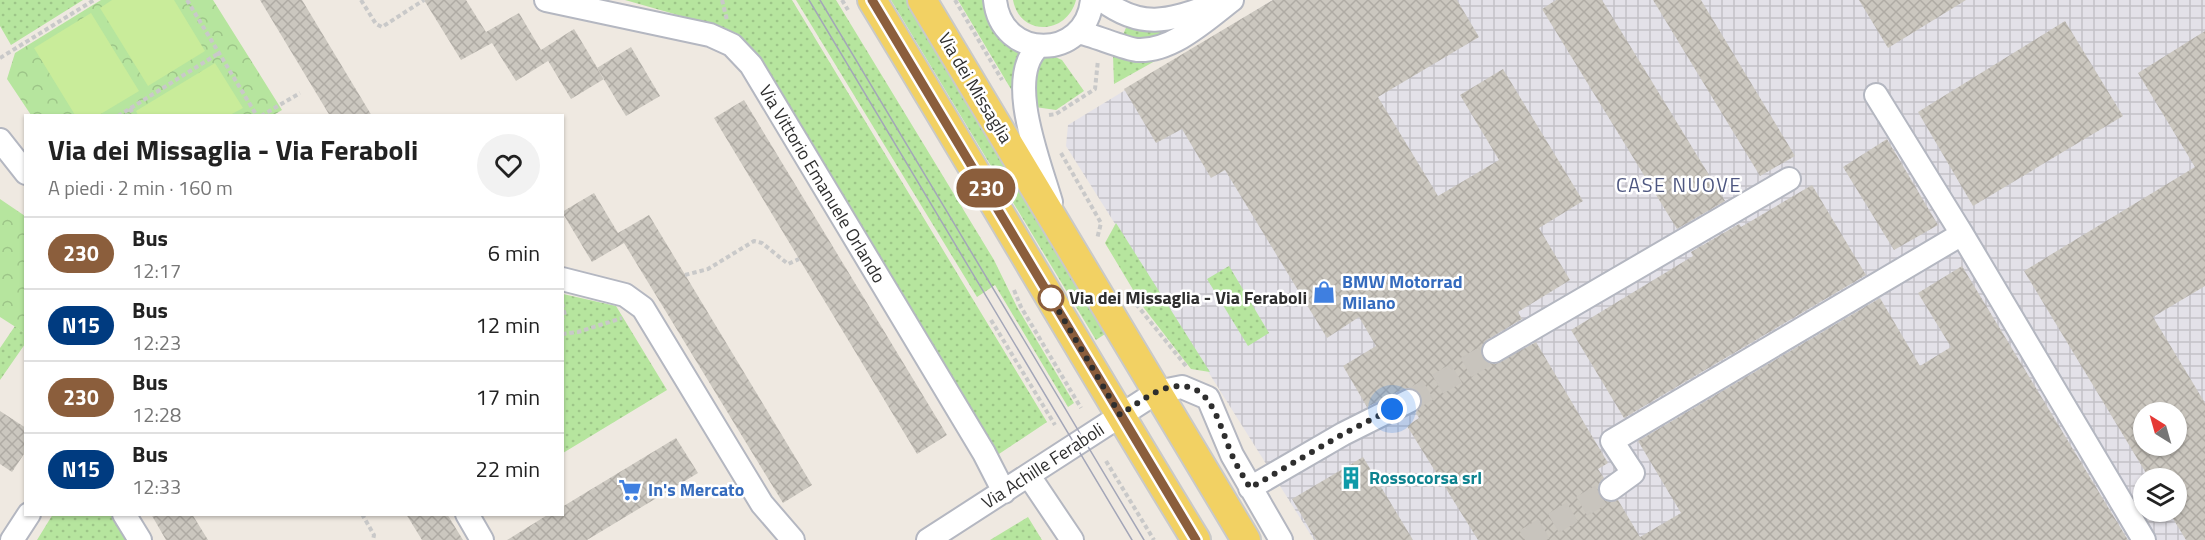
<!DOCTYPE html>
<html lang="it">
<meta charset="utf-8">
<style>
body{margin:0;font-family:"Titillium Web",sans-serif;background:#f2f2f2;color:#222;height:100vh;display:flex;flex-direction:column;font-size:22px;white-space:nowrap}
*{box-sizing:border-box;margin:0}
p{font-size:20px;color:#767676}
.icon{flex:none;width:33px;height:33px;fill:none;stroke:currentColor;stroke-width:2;stroke-linecap:round;stroke-linejoin:round}
.map{position:relative;flex:1;overflow:hidden}
.panel{position:absolute;left:24px;top:114px;width:540px;height:402px;display:flex;flex-direction:column;background:#fff;border-radius:0px;box-shadow:0 2px 4px #0004}
.panel>*{flex:none}
.badge{padding:0 12px;border-radius:20px;font-size:21px;line-height:39px}
.needle{width:39px;rotate:323deg}
.controls{position:absolute;left:2133px;top:402px;display:grid;gap:12px}
.controls a{display:grid;place-items:center;width:54px;height:54px;border-radius:50%;background:#fff;box-shadow:0 2px 4px #0004;font-size:30px}
.you{position:absolute;width:30px;height:30px;margin:-15px;border:4px solid #fff;border-radius:50%;background:#1a73e8;box-shadow:0 0 0 9px #1a73e833}
.map>.badge{position:absolute;translate:-50% -50%;box-shadow:0 0 0 3px #fff}
.round{display:grid;place-items:center;flex:none;width:63px;height:63px;border-radius:32px;background:#f2f2f2}
.head{display:flex;align-items:center;justify-content:space-between;height:102px;padding:0 24px}
h1{font-size:28px;font-weight:700;line-height:45px}
ul{padding:0;list-style:none}
li{display:flex;align-items:center;gap:18px;height:72px;padding:0 24px;border-top:2px solid #e0e0e0}
li div{flex:1}
li b{display:block;font-size:22px}
li em{font-style:normal}
li .badge{min-width:66px;font-weight:700;text-align:center}
.map>svg:first-child{display:block}
.industrial{fill:url(#industrial-grid);fill-rule:evenodd}
.grass{fill:url(#grass-dots)}
.forest{fill:url(#forest-crowns)}
.pitch{fill:#c9ec9a}
.building{fill:url(#building-cross-hatch);fill-rule:evenodd}
.lines{fill:none;stroke-linecap:round;stroke-linejoin:round}
.minor-tunnel{stroke:#c8c4bd;stroke-width:22;stroke-dasharray:22 11;stroke-linecap:butt}
.minor-casing{stroke:#b4b7c1;stroke-width:26}
.major-casing{stroke:#c9c9c9;stroke-width:32}
.path{stroke:#c9c9c9;stroke-width:4;stroke-dasharray:4.5 3;stroke-linecap:butt}
.minor{stroke:#fff;stroke-width:22}
.major{stroke:#f2d163;stroke-width:28}
.tram{stroke:#a3a6b8;stroke-width:1.5}
.line-casing{stroke:#fff;stroke-width:14}
.line{stroke:#8b5e3c;stroke-width:9}
.walk{stroke:#2e2e2e;stroke-width:6;stroke-dasharray:0 10.8}
.stop-dot{fill:#fff;stroke:#8b5e3c;stroke-width:3}
.labels{text-anchor:middle;stroke-width:5;stroke-linejoin:round;paint-order:stroke}
.street-label{font-size:18px;fill:#2e2e2e;stroke:#fff}
.shop-label{font-size:18px;font-weight:bold;fill:#366cbe;stroke:#fff;text-anchor:start}
.stop-label{font-size:18px;font-weight:bold;fill:#2e2e2e;stroke:#fff;text-anchor:start}
.culture-label{font-size:18px;font-weight:bold;fill:#0d838f;stroke:#fff;text-anchor:start}
.neighbourhood-label{font-size:20px;letter-spacing:1.5px;fill:#4d5680;stroke:#fff}
</style>
<div class="map">
<svg width="2205" height="540" viewBox="0 0 2205 540">
<defs>
<pattern id="industrial-grid" width="8" height="8" patternUnits="userSpaceOnUse" patternTransform="scale(1.5)"><rect width="8" height="8" fill="#e3e1e8"/><path d="M0 4h8M4 0v8" fill="none" stroke="#c3c1c7"/></pattern>
<pattern id="grass-dots" width="8" height="8" patternUnits="userSpaceOnUse" patternTransform="scale(1.5)"><rect width="8" height="8" fill="#b6e59e"/><path d="M2 2h.1M6 6h.1" fill="none" stroke="#9dc588" stroke-width="1.8" stroke-linecap="round"/></pattern>
<pattern id="forest-crowns" width="20" height="18" patternUnits="userSpaceOnUse" patternTransform="scale(1.5)"><rect width="20" height="18" fill="#b6e59e"/><path d="M2 6a3 3 0 1 1 6 0M12 15a3 3 0 1 1 6 0" fill="none" stroke="#9dc588"/></pattern>
<pattern id="building-cross-hatch" width="8" height="8" patternUnits="userSpaceOnUse" patternTransform="scale(1.5)"><rect width="8" height="8" fill="#cbc7bf"/><path d="M0 0l8 8M0 8l8-8" fill="none" stroke="#afaba4"/></pattern>
</defs>
<rect width="100%" height="100%" fill="#efe9e1"/>
<!-- industrial -->
<path class="industrial" d="M 1273,0 L 2205,0 L 2205,540 L 1314,540 L 1066,146 L 1068,125 ZM 2144,412 L 2176,412 L 2176,446 L 2144,446 ZM 2144,478 L 2176,478 L 2176,512 L 2144,512 Z"/>
<!-- grass -->
<path class="grass" d="M 0,0 L 83,0 L 11,45 L 0,26 Z
M 625,0 L 792,0 L 1047,422 L 993,458 L 738,34 L 727,29 Z
M 796,0 L 836,0 L 994,260 L 1017,307 L 1074,403 L 1068,407 L 995,285 L 977,297 Z
M 891,0 L 908,0 L 1108,332 L 1096,340 Z
M 958,0 L 985,0 C 986,25 1002,36 1020,51 L 1018,101 Z
M 1013,0 L 1076,0 C 1067,35 1020,37 1013,0 Z
M 1189,20 C 1166,37 1149,42 1122,37 L 1128,23 Z
M 1113,55 L 1154,57 L 1155,61 L 1114,84 Z
M 1053,56 L 1062,60 L 1084,91 L 1056,110 L 1035,107 L 1035,72 L 1043,57 Z
M 1116,223 L 1210,372 L 1191,369 L 1144,308 L 1105,243 Z
M 1229,266 L 1269,333 L 1248,346 L 1207,279 Z
M 563,294 L 616,306 L 667,390 L 563,453 Z
M 15,326 L 25,333 L 25,344 L 0,380 L 0,348 Z
M 53,514 L 117,515 L 132,540 L 37,540 Z
M 1028,517 L 1042,540 L 990,540 Z"/>
<!-- forest -->
<path class="forest" d="M 101,0 L 213,0 L 282,110 L 272,116 L 31,115 L 7,79 L 15,53 Z
M 0,199 L 25,216 L 25,333 L 0,317 Z"/>
<!-- pitch -->
<path class="pitch" d="M 112,0 L 174,0 L 205,51 L 148,86 L 100,8 Z
M 91,13 L 139,91 L 99,115 L 75,115 L 34,48 Z
M 215,63 L 243,108 L 230,115 L 138,115 L 136,111 Z"/>
<!-- building -->
<path class="building" d="M 260,0 L 302,0 L 372,116 L 330,116 Z
M 424,0 L 466,0 L 486,32 L 519,13 L 541,50 L 574,29 L 604,79 L 571,99 L 547,59 L 548,61 L 516,81 L 492,43 L 461,60 Z
M 1273,0 L 1457,0 L 1479,37 L 1378,97 L 1438,196 L 1499,160 L 1460,95 L 1503,69 L 1583,201 L 1539,228 L 1570,280 L 1518,312 L 1522,319 L 1487,340 L 1481,352 L 1487,362 L 1495,364 L 1536,342 L 1608,463 L 1598,469 L 1604,478 L 1599,484 L 1600,496 L 1606,501 L 1618,500 L 1640,537 L 1681,513 L 1638,441 L 1880,298 L 1920,366 L 1951,347 L 1918,293 L 1962,266 L 2128,540 L 1478,540 L 1407,426 L 1419,418 L 1416,413 L 1422,402 L 1421,394 L 1410,388 L 1404,389 L 1367,407 L 1343,366 L 1376,346 L 1359,317 L 1327,338 L 1225,170 L 1211,178 L 1182,129 L 1156,143 L 1124,89 Z
M 1556,0 L 1602,0 L 1725,201 L 1677,229 L 1542,9 Z
M 1653,0 L 1701,0 L 1795,156 L 1760,176 Z
M 1859,0 L 1966,0 L 1888,48 Z
M 2065,21 L 2123,116 L 1973,206 L 1918,112 Z
M 2205,31 L 2205,286 L 2153,317 L 2205,403 L 2205,540 L 2186,540 L 2169,512 L 2176,512 L 2176,478 L 2149,478 L 2024,271 L 2195,167 L 2138,73 ZM 2144,412 L 2176,412 L 2176,446 L 2144,446 Z
M 631,47 L 660,96 L 626,116 L 597,68 Z
M 744,100 L 947,435 L 917,454 L 714,118 Z
M 1887,139 L 1938,225 L 1894,250 L 1843,167 Z
M 1812,185 L 1866,275 L 1624,418 L 1571,330 L 1693,256 L 1691,252 L 1739,224 L 1741,227 Z
M 594,193 L 618,233 L 649,215 L 812,485 L 783,503 L 624,243 L 592,262 L 562,212 Z
M 0,411 L 26,428 L 26,451 L 12,472 L 0,464 Z
M 676,438 L 698,473 L 587,540 L 507,540 L 549,514 L 562,514 L 562,507 Z
M 1363,457 L 1413,540 L 1316,540 L 1292,499 Z
M 151,514 L 192,514 L 208,540 L 166,540 Z
M 406,514 L 447,514 L 463,540 L 422,540 Z"/>
<g class="lines">
<!-- minor-tunnel -->
<path class="minor-tunnel" d="M 1409,401 L 1494,351
M 1525,540 L 1611,489"/>
<!-- minor casing -->
<g class="minor-casing">
<path id="minor" d="M 546,0 L 710,35 L 732,45 L 751,65 L 984,453 L 1004,492
M 995,0 C 1001,61 1086,61 1092,0
M 1102,0 C 1146,33 1174,18 1222,2
M 1078,32 C 1093,35 1125,49 1137,50 C 1172,52 1206,20 1232,0
M 1039,46 C 1004,77 1040,163 1051,202
M 1876,95 L 1962,234
M 0,140 L 26,173
M 562,279 L 625,295 L 643,308 L 762,504 L 793,540
M 1494,351 L 1789,179
M 1029,476 L 1072,540
M 1250,488 L 1343,434 L 1409,401
M 1611,489 L 1633,473 L 1612,441 L 1962,234 L 2144,540
M 124,514 L 140,540
M 467,514 L 482,540
M 12,540 L 29,514
M 928,540 L 1157,392 L 1182,387 L 1208,398 L 1232,455 L 1281,540"/>
</g>
<!-- major casing -->
<g class="major-casing">
<path id="major" d="M 872,0 C 981,179 1086,361 1196,540
M 922,0 L 1246,540"/>
</g>
<!-- path -->
<path class="path" d="M 187,0 L 257,116
M 361,0 L 376,24 L 382,27 L 424,0
M 722,0 L 727,20
M 842,0 L 848,10
M 955,0 L 1002,80
M 0,58 L 94,0
M 130,108 L 134,116
M 1049,115 L 1056,114 L 1095,89 L 1098,60
M 118,116 L 219,53
M 261,116 L 300,93
M 1061,153 L 1101,223 L 1097,239
M 685,275 L 708,269 L 754,241 L 762,243 L 788,264 L 799,259
M 1014,290 L 1021,307 L 1081,408
M 562,303 L 565,315 L 562,319
M 1136,304 L 1186,366
M 991,320 L 1055,425
M 562,334 L 578,332 L 622,318
M 1106,461 L 1154,540
M 362,514 L 374,535 L 373,540"/>
<!-- minor -->
<use href="#minor" class="minor"/>
<!-- major -->
<use href="#major" class="major"/>
<!-- tram -->
<path class="tram" d="M 809,0 L 1132,540
M 820,0 L 1144,540"/>
</g>
<g class="lines">
<!-- line casing -->
<g class="line-casing">
<path id="line" d="M 872,0 C 981,179 1087,361 1196,540"/>
</g>
<!-- line -->
<use href="#line" class="line"/>
<!-- walk -->
<path class="walk" d="M 1051,298 L 1047,291 L 1120,415 C 1132,407 1144,398 1156,392 C 1210,368 1217,421 1232,455 C 1237,467 1244,477 1250,488 L 1343,434 L 1392,409"/>
</g>
<!-- icons -->
<defs>
<g id="shop-bare" transform="scale(1.8)"><path d="M-5-2.5h2.3a2.7 3.5 0 0 1 5.4 0H5L5.5 6h-11ZM-1.5-2.5h3a1.5 2.3 0 0 0-3 0Z" fill="#3f7fe0" stroke="#fff" stroke-width="2.5" paint-order="stroke"/></g>
<g id="building-bare" transform="scale(1.8)"><path d="M-4-6H4V6H1V3H-1V6H-4ZM-2.5-4.3h1.7v1.8h-1.7ZM.8-4.3h1.7v1.8H.8ZM-2.5-1h1.7V.8h-1.7ZM.8-1h1.7V.8H.8Z" fill="#0f9aa8" stroke="#fff" stroke-width="2.5" paint-order="stroke"/></g>
<g id="supermarket-bare" transform="scale(1.8)"><path d="M-6-5.5h2.5l.6 2H6L4.5 2H-2.5L-4.4-4H-6ZM-1.5 3.2a1.3 1.3 0 1 0 .1 0ZM3 3.2a1.3 1.3 0 1 0 .1 0Z" fill="#3f7fe0" stroke="#fff" stroke-width="2.5" paint-order="stroke"/></g>
</defs>
<g fill-rule="evenodd">
<use href="#shop-bare" x="1324" y="292"/>
<use href="#building-bare" x="1351" y="478"/>
<use href="#supermarket-bare" x="630" y="490"/>
</g>
<!-- markers -->
<circle class="stop-dot" cx="1051" cy="298" r="12"/>
<g class="labels">
<!-- street labels -->
<g class="street-label">
<text transform="translate(975 88) rotate(59)" y="6">Via dei Missaglia</text>
<text transform="translate(822 184) rotate(59)" y="6">Via Vittorio Emanuele Orlando</text>
<text transform="translate(1043 466) rotate(-33)" y="6">Via Achille Feraboli</text>
</g>
<!-- shop labels -->
<g class="shop-label">
<text x="1342" y="288">BMW Motorrad<tspan x="1342" dy="21">Milano</tspan></text>
<text x="648" y="496">In's Mercato</text>
</g>
<!-- stop labels -->
<g class="stop-label">
<text x="1069" y="304">Via dei Missaglia - Via Feraboli</text>
</g>
<!-- culture labels -->
<g class="culture-label">
<text x="1369" y="484">Rossocorsa srl</text>
</g>
<!-- neighbourhood labels -->
<g class="neighbourhood-label">
<text x="1679" y="192">CASE NUOVE</text>
</g>
</g>
</svg>
<div class="controls">
<a><svg class="needle" viewBox="-14 -14 28 28"><path d="M0-13l5 13h-10z" fill="#e53935"/><path d="M0 13l5-13h-10z" fill="#767676"/></svg></a>
<a><svg class="icon" aria-label="layers" viewBox="0 0 24 24"><path d="M12 4l9 5-9 5-9-5zM3 14l9 5 9-5"/></svg></a>
</div>
<div class="you" style="left:1392px;top:409px"></div>
<b class="badge" style="left:986px;top:188px;background:#8b5e3c;color:#fff">230</b>
<section class="panel">
<div class="head"><div><h1>Via dei Missaglia - Via Feraboli</h1><p>A piedi · 2 min · 160 m</p></div><a class="round"><svg class="icon" aria-label="heart" viewBox="0 0 24 24"><path d="M12 20l-8-8c-3-5 5-10 8-4 3-6 11-1 8 4z"/></svg></a></div>
<ul>
<li><span class="badge" style="background:#8b5e3c;color:#fff">230</span><div><b>Bus</b><p>12:17</p></div><em>6 min</em></li>
<li><span class="badge" style="background:#003b80;color:#fff">N15</span><div><b>Bus</b><p>12:23</p></div><em>12 min</em></li>
<li><span class="badge" style="background:#8b5e3c;color:#fff">230</span><div><b>Bus</b><p>12:28</p></div><em>17 min</em></li>
<li><span class="badge" style="background:#003b80;color:#fff">N15</span><div><b>Bus</b><p>12:33</p></div><em>22 min</em></li>
</ul>
</section>
</div>
